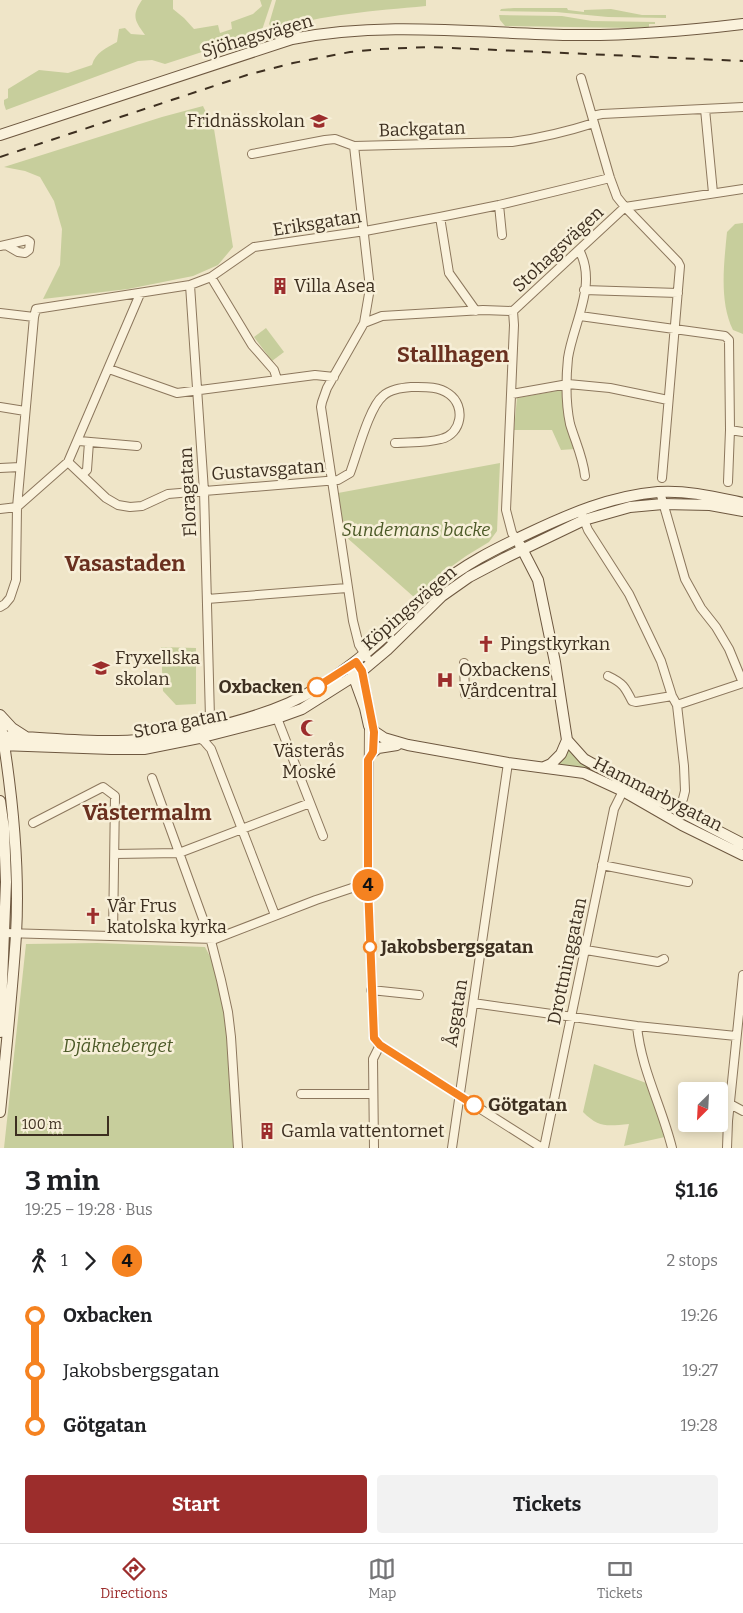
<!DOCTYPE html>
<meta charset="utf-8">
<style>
body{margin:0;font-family:Bitter,serif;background:#f2f2f2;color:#202124;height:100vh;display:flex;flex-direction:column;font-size:19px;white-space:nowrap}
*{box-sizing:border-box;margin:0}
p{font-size:16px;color:#757577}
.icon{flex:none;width:28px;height:28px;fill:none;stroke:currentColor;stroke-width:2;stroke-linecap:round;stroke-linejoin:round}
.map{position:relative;height:1148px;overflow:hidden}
.details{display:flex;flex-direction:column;background:#fff;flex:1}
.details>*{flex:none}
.badge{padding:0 10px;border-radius:16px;font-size:18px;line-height:32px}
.needle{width:32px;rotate:204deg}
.fabs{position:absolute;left:678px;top:1082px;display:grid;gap:10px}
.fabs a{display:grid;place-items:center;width:50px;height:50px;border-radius:5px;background:#fff;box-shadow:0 2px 12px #0003;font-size:25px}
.scale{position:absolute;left:15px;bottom:12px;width:94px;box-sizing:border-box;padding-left:5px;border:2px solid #3d2f20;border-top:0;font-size:14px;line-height:18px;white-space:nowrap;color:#3d2f20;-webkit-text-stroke:4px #f7efd8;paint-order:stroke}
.map>.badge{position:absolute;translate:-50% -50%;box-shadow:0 0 0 2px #fff}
.legs{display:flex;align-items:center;gap:8px;height:55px;padding:0 25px;font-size:16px}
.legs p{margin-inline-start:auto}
.summary{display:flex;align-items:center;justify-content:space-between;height:85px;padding:0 25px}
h1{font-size:28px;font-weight:700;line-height:38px}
.action{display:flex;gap:10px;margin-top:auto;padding:10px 25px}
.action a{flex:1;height:58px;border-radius:5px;background:#9c2d2c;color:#fff;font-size:20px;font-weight:700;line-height:58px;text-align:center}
.action a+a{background:#f2f2f2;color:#202124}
ul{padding:0 25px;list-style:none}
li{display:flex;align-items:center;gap:18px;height:55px;font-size:19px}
li i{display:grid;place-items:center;width:8px;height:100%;margin:0 6px;background:currentColor}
li i::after{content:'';width:12px;height:12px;margin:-6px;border:4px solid;border-radius:50%;background:#fff}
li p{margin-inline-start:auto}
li:first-child i{background:linear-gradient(#0000 50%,currentColor 0)}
li:last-child i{background:linear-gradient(currentColor 50%,#0000 0)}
.tabs{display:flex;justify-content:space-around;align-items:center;height:70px;border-top:1px solid #e0e0e0;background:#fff;font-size:14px;color:#757577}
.tabs a{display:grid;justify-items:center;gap:2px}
.tabs .on{color:#9c2d2c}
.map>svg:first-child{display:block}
.green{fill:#c7ce9c}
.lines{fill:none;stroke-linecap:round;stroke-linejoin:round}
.minor-casing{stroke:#8c775d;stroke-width:10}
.secondary-casing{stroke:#6e5840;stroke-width:12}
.minor{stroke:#faf2dc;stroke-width:8}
.secondary{stroke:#faf2dc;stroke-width:10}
.rail{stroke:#3d2f20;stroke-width:2;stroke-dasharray:9 9;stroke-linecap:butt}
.line-1-casing{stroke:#fff;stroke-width:11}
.line-1{stroke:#f58220;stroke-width:8}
.stop-1-dot{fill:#fff;stroke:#f58220;stroke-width:2.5}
.labels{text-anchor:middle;stroke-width:5;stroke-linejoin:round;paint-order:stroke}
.street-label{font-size:18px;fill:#3d2f20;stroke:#f7efd8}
.poi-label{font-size:18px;fill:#3d2f20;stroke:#f7efd8;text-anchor:start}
.park-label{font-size:18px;font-style:italic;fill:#4b5927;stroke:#f7efd8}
.stop-label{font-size:18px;font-weight:bold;fill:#3d2f20;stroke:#f7efd8;text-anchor:start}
.district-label{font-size:22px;font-weight:bold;fill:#6a301f;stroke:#f7efd8}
</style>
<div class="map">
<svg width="743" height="1148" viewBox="0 0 743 1148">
<rect width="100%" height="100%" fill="#efe5c8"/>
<!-- green -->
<path class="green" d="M 142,0 L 173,0 L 173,9 L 184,18 L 194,29 L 218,25 L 220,33 L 232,29 L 231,22 L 253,14 L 262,6 L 260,0 L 272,0 L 261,33 L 165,64 L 152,60 L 138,61 L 6,110 L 4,104 L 4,100 L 8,98 L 8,89 L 39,70 L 68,73 L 92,65 C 95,53 106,48 117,42 L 119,29 L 125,28 L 131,34 L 145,35 C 135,21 131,16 142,0 Z
M 276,0 L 426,0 L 426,6 C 374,11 323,14 274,30 L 269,24 Z
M 514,8 L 567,8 L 568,10 L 584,12 L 584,10 L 611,9 L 642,15 L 666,15 L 666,18 L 608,17 L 556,12 L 500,11 L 501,9 Z
M 499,15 L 562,16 L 592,21 L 655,22 L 655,24 L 649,24 L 649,27 L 633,28 L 505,26 L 500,20 Z
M 203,106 L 214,129 L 233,247 L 218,265 L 193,276 L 128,289 L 43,299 L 60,265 L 62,229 L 54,201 L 40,177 L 25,171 L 4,167 L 162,117 Z
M 743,223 L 743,334 L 733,330 C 719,302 724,263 727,232 L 735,224 Z
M 266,328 L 284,352 L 272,361 L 254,337 Z
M 562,390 L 575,449 L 561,450 L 552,430 L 514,430 L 517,398 Z
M 500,463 L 497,531 L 489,542 L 466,556 L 441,574 L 415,598 L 345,536 L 338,493 Z
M 161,647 L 196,648 L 196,704 L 176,705 L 163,691 Z
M 569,745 L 613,778 L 614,782 L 591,772 L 556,764 Z
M 97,943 L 205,947 L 214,964 L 226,1008 L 235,1148 L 4,1148 L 26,944 Z
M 594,1064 L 649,1084 L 665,1137 L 624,1146 L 629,1124 C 607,1126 599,1128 583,1112 Z"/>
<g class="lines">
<!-- minor casing -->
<g class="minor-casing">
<path id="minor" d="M 581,78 L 610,178 L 617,197 L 625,207 L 678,262 L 680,266 L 662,478
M 705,109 L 713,193
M 592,116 L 602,114 L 743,107
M 354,146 L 370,288 L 364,323 L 327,388 L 322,402 L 321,407 L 353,621 L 359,645 L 367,658
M 252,154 L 325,140 L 335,139 L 354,146 L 512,142 C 540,138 566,132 594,123
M 499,205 L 502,235
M 440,217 L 449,273 L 476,311
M 0,246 L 27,240 L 30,242 L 29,250 L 25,253 L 18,252 L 6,245
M 579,250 C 598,284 573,324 568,358 C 566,378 566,405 570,424 C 575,441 583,457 585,476
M 211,277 L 252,345 L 274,370 L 277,379
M 190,285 L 204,491 L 210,718 L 208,727
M 584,290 L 678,293
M 513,311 L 514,325 L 506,510 L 512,533 L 516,539
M 0,313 L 34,317
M 580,316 L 725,336 L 729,340 L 730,430 L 728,482
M 364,323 L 382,316 L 483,310 L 513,311 L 625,207 L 743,189
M 109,369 L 177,393 L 315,375 L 334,377
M 512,394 L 568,384 L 610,388 L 668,400
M 0,407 L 25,411
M 730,430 L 743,432
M 79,441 L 137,446
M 68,462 L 106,498 L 118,505 L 130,507 L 142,506 L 168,494 L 338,480 L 350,473 C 357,455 369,407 383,396 C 390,389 402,388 412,387 C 424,387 438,386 449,394 C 466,406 462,434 441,439 C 427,443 410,442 395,443
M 0,468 L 20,467
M 82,475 L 87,470 L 89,442
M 660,492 L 685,579 L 701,608 L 716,627 L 729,649 L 743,683
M 0,509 L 17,507 L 68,462 L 140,294
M 582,515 L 588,530 L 629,594 L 661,661 L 672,696 L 677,705 L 684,766 L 685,791 L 683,799
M 207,599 L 347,588
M 0,607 L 5,604 L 10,598 L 16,580 L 17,507 L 34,317 L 36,309 L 190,285 L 211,277 L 254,247 L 365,231 L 440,217 L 499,205 L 610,178
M 464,663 L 465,694 L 560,692
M 362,671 L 370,713
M 608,676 C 623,683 625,687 632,701 L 636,702 L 672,696
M 677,705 L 743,683
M 277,718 L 323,836
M 369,726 L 368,886 L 374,1038 L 380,1045 L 542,1148
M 199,738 L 204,741 L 211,749 L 275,915
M 371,754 L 375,739 L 374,729
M 152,778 L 211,941 L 221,980 L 228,1012 L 231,1037 L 238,1148
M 33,823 L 103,787 L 115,796 L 113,936
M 115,854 L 179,853 L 310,803
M 602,865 L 688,882
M 5,933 L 215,939 L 316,900 L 352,888 L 368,886
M 586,950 L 658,962 L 664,959
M 371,990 L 419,995
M 473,1003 L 637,1026 L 736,1036
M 637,1026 C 641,1069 662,1107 672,1148
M 301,1094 L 373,1094
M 730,1104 L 743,1111
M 374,1148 L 373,1059 L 380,1045
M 452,1148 L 508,763
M 544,1148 L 614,809 L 625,787
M 727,1148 L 728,1121 L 743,975"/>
</g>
<!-- secondary casing -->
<g class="secondary-casing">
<path id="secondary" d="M 0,135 L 292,39 C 384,21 476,33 569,35 C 627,36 685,31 743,24
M 520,545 L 538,580 L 555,662 L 567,740 L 561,754 L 551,764 L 544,767
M 352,672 L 365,708 L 369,726 L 375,732 L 384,738 L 408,745 L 508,763 L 584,773 L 623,791 L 682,825 L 743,855
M 0,715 L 12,728 L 26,737
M 0,719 C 12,790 20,863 16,935 C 12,994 6,1053 0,1112
M 0,736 C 39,737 79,742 118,741 C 169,740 243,723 289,703 C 335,682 373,648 410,613 C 418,605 426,596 436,588 C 463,565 495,549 527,534 C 569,514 611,496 658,492 C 687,490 715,497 743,503
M 567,740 L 584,759 L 643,792 L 743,844
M 0,745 L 111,749 L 144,749 L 199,738 L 277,718 L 302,709 L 362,671 L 387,650 L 442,596 L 469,577 L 505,558 L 584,520 L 630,507 L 663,504 L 710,505 L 743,511
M 373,752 L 378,748 L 397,745
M 0,801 L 4,829 L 6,882 L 0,1032"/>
</g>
<!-- minor -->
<use href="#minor" class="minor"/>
<!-- secondary -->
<use href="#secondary" class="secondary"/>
<!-- rail -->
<path class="rail" d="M 0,157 L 247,75 L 293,63 L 350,52 L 381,49 L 430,47 L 743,61"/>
</g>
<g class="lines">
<!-- line-1 casing -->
<g class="line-1-casing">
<path id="line-1" d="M 317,687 L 356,662 L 362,671 L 374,732 L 373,752 L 368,760 L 368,886 L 374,1038 L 380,1045 L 474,1105"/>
</g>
<!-- line-1 -->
<use href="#line-1" class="line-1"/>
</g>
<!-- icons -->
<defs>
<g id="school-bare" transform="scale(1.35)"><path d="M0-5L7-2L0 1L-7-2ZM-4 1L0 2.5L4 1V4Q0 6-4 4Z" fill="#9c2d2c" stroke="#f7efd8" stroke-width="2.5" paint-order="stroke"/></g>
<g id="building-bare" transform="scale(1.35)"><path d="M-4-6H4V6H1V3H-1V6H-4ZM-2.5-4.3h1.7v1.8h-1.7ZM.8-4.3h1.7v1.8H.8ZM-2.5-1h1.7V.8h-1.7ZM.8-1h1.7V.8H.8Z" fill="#9c2d2c" stroke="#f7efd8" stroke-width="2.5" paint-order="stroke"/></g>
<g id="church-bare" transform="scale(1.35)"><path d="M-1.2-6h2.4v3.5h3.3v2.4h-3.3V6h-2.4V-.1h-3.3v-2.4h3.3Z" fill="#9c2d2c" stroke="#f7efd8" stroke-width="2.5" paint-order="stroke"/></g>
<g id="hospital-bare" transform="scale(1.35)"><path d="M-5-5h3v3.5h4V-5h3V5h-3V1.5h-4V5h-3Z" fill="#9c2d2c" stroke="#f7efd8" stroke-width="2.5" paint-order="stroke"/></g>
<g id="mosque-bare" transform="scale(1.35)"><path d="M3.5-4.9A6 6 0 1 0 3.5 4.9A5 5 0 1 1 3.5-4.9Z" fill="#9c2d2c" stroke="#f7efd8" stroke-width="2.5" paint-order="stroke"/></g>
</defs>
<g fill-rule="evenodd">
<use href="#school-bare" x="319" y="121"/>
<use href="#building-bare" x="280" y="286"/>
<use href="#church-bare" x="486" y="644"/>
<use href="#school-bare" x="101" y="668"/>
<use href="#hospital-bare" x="445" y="680"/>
<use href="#mosque-bare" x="309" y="728"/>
<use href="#church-bare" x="93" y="916"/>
<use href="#building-bare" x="267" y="1131"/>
</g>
<!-- markers -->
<g class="stop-1-dot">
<circle cx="317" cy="687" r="9"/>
<circle cx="370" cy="947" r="6"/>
<circle cx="474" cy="1105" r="9"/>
</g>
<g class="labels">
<!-- street labels -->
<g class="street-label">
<text transform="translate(257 36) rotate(-16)" y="6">Sjöhagsvägen</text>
<text transform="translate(422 129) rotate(-2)" y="6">Backgatan</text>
<text transform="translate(317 223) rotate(-9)" y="6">Eriksgatan</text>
<text transform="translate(558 249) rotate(-43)" y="6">Stohagsvägen</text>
<text transform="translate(268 470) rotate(-4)" y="6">Gustavsgatan</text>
<text transform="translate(188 492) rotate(-93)" y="6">Floragatan</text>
<text transform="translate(409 608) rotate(-41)" y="6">Köpingsvägen</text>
<text transform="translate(180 723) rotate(-11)" y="6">Stora gatan</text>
<text transform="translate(658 794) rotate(27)" y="6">Hammarbygatan</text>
<text transform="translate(567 961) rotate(-78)" y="6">Drottninggatan</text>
<text transform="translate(456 1013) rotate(-81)" y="6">Åsgatan</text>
</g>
<!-- poi labels -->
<g class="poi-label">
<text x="305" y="127" text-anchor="end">Fridnässkolan</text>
<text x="294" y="292">Villa Asea</text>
<text x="500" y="650">Pingstkyrkan</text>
<text x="115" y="664">Fryxellska<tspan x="115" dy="21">skolan</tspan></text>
<text x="459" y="676">Oxbackens<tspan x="459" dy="21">Vårdcentral</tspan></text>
<text x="309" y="757" text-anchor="middle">Västerås<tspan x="309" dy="21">Moské</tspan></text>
<text x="107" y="912">Vår Frus<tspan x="107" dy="21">katolska kyrka</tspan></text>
<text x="281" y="1137">Gamla vattentornet</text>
</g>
<!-- park labels -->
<g class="park-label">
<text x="416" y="536">Sundemans backe</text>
<text x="118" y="1052">Djäkneberget</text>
</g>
<!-- stop labels -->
<g class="stop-label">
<text x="303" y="693" text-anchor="end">Oxbacken</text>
<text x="381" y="953">Jakobsbergsgatan</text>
<text x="488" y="1111">Götgatan</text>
</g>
<!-- district labels -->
<g class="district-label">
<text x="453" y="362">Stallhagen</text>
<text x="125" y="571">Vasastaden</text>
<text x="147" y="820">Västermalm</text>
</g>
</g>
</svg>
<div class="fabs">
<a><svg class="needle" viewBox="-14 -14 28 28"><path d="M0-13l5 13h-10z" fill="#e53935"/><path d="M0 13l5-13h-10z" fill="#757577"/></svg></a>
</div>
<div class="scale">100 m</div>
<b class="badge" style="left:368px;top:885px;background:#f58220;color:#111">4</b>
</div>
<section class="details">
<div class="summary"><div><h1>3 min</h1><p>19:25 – 19:28 · Bus</p></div><b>$1.16</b></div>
<div class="legs"><svg class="icon" aria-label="walk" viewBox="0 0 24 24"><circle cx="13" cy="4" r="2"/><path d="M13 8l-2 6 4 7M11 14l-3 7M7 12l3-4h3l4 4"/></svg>1<svg class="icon" aria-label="forward" viewBox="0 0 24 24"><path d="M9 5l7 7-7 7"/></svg><b class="badge" style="background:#f58220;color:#111">4</b><p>2 stops</p></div>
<ul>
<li><i style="color:#f58220"></i><b>Oxbacken</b><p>19:26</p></li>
<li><i style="color:#f58220"></i><span>Jakobsbergsgatan</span><p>19:27</p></li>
<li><i style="color:#f58220"></i><b>Götgatan</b><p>19:28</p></li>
</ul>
<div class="action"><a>Start</a><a>Tickets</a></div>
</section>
<nav class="tabs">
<a class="on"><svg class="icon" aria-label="directions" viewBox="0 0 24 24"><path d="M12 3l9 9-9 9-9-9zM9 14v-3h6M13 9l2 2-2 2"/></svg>Directions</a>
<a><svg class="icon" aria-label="map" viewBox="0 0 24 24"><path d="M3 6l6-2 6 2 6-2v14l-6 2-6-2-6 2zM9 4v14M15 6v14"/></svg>Map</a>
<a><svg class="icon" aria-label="tickets" viewBox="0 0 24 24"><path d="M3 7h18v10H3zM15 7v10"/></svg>Tickets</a>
</nav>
